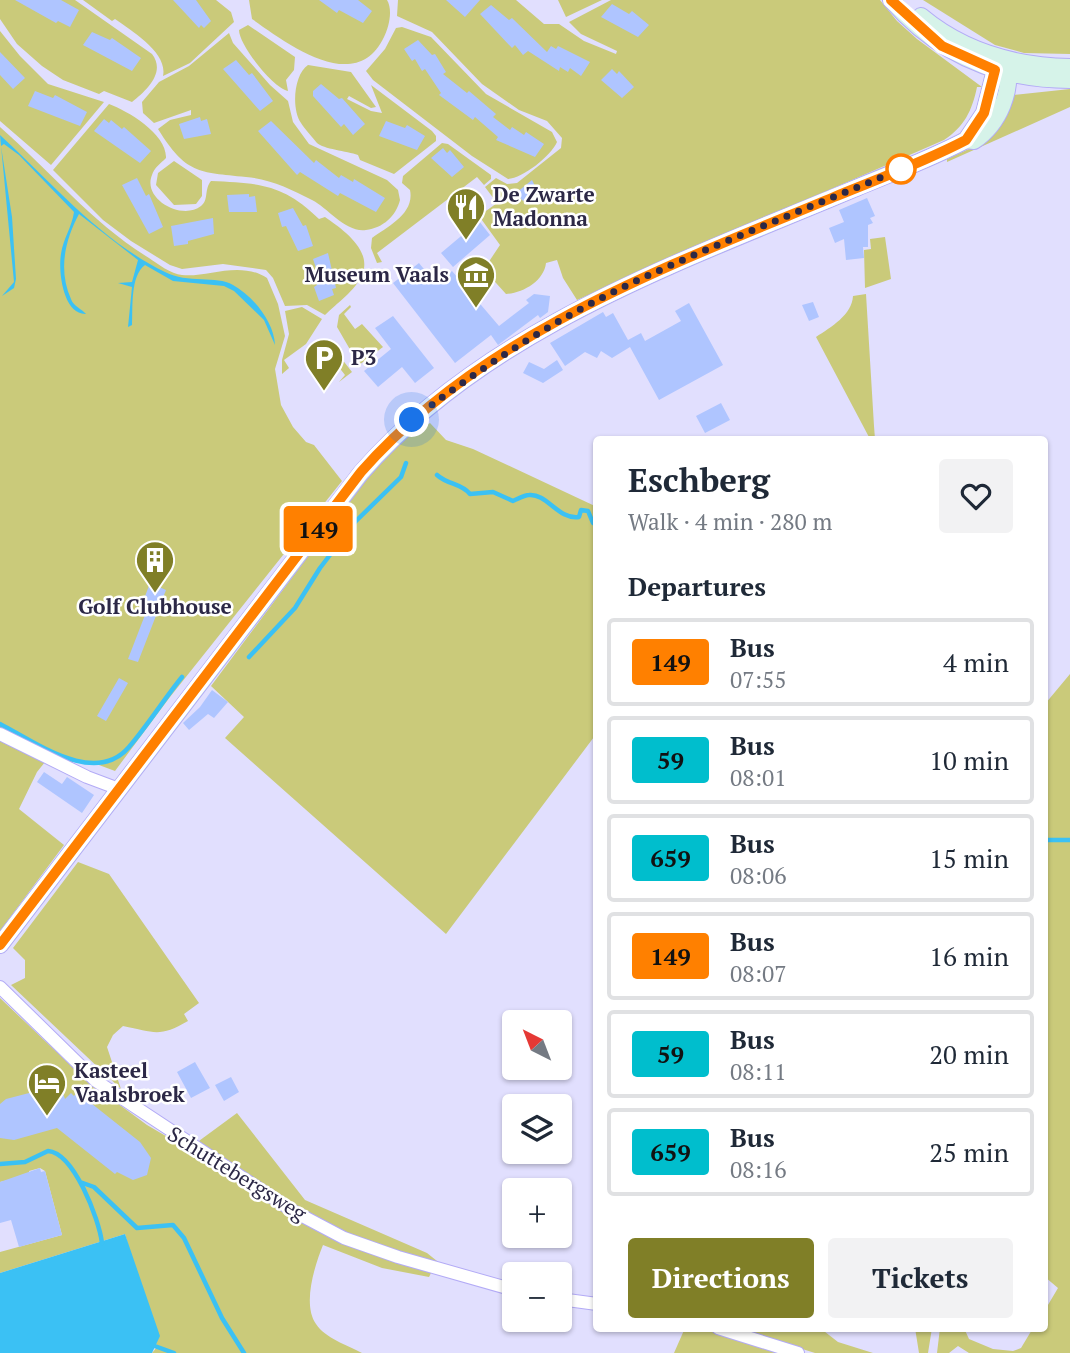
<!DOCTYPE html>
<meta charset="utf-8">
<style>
body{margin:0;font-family:"PT Serif",serif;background:#f2f2f3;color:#1f2937;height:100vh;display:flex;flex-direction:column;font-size:26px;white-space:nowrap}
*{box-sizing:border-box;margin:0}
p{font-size:23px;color:#747a83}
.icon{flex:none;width:38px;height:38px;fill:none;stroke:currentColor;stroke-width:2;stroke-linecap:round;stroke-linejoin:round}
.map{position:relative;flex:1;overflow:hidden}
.sheet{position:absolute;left:593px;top:436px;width:455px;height:896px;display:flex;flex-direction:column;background:#fff;border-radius:7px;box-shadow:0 2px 5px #0004}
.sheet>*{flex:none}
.badge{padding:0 14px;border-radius:5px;font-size:24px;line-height:46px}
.needle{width:46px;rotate:318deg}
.fabs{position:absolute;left:502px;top:1010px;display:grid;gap:14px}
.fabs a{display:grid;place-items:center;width:70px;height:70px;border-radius:7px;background:#fff;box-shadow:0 2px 5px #0004;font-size:35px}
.you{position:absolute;width:35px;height:35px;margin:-18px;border:5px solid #fff;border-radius:50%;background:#1a73e8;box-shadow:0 0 0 10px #1a73e833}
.map>.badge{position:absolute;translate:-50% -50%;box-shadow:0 0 0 4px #fff}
h2{padding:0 35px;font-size:26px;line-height:63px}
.round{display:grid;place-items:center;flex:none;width:74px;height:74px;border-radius:7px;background:#f2f2f3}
.summary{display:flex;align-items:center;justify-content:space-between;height:119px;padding:0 35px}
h1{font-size:33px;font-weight:700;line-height:52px}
.cta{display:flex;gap:14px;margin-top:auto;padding:14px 35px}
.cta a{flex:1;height:80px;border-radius:7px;background:#807f27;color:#fff;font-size:28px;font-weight:700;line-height:80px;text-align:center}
.cta a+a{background:#f2f2f3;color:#1f2937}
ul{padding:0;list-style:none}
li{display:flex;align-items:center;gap:21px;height:88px;margin:0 14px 10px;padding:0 21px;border:4px solid #e0e1e3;border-radius:7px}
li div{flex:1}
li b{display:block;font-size:26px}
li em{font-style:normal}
li .badge{min-width:77px;font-weight:700;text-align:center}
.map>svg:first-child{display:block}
.green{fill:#caca7a}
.water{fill:#3bc1f4}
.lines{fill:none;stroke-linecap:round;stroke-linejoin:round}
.stream{stroke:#3bc1f4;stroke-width:4.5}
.building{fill:#afc5ff}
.street-casing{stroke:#b3abf6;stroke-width:14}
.secondary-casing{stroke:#b3abf6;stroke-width:18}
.street{stroke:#fff;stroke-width:12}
.secondary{stroke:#d6f3e9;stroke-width:16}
.line-casing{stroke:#fff;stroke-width:16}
.line{stroke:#ff8000;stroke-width:10}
.walk{stroke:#2c2846;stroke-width:7;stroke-dasharray:0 12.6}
.stop-dot{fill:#fff;stroke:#ff8000;stroke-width:3.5}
.labels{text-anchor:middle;stroke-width:5;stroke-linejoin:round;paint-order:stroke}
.poi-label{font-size:21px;font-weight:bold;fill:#2c2846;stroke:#fff;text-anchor:start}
.street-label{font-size:21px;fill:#2c2846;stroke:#fff}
</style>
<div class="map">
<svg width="1070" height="1353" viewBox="0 0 1070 1353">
<rect width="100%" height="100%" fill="#e1dffe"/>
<!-- green -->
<path class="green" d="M 0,0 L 75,0 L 152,54 C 166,72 147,90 132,102 L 104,91 L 99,94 L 63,80 L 42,66 L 17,44 L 0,19 Z
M 83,0 L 216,0 L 231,12 L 234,22 L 190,63 L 163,76 C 168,53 133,32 115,19 L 112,21 Z
M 249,0 L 387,0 C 393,10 389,27 384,37 C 356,97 285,42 252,19 Z
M 398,0 L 516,0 L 544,24 L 559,24 L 584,41 L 616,54 L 617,51 L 581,34 L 569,22 L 611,0 L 880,0 L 897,21 L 917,39 L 982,87 L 977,87 C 972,111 964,127 944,140 L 577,300 L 563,278 L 557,260 L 546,263 C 544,281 523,293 506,294 L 487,273 L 488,263 L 500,245 L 479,216 L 497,203 L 485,187 L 496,178 L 507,184 L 517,183 L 561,148 L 562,138 L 547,121 L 519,110 L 482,84 L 432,32 L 397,16 Z
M 558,0 L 602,0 L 566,17 Z
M 923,0 L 1070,0 L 1070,54 L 1024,53 L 995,45 Z
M 248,25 L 295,57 L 294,70 L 286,80 L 288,91 C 273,88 239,45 239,30 Z
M 402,27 L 431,37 L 486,94 L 552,132 L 557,142 C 551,156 523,178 508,179 L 472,156 L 373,80 L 366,71 L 385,49 L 396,28 Z
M 0,31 L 20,56 L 48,84 L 104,102 L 51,165 L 0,121 Z
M 229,33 L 233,43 L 270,85 L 288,101 L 293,122 L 309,144 L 387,180 L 398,190 L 400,200 C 396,216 383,228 366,230 C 346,233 328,208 312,200 C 291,189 269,179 246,177 C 198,172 186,174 158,129 L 170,120 L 191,115 L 191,110 L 154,123 L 143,113 L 142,102 L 159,82 L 189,66 Z
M 308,65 L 351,72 L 376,107 L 371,108 L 349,96 L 347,99 L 371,111 L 382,113 L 371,85 L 432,131 L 436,136 L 436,141 L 394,174 L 360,160 L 358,155 C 347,151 323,149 317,143 C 314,139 303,127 301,123 C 291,109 294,74 308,65 Z
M 1070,89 L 1070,107 L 947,162 L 947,159 L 971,148 L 1013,95 Z
M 109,104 C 128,111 167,134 166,158 C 161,163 154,168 152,175 C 142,199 182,221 201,206 C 209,200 204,189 211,181 C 261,183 284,185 319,219 L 325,217 C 342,229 373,250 362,275 C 356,290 336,304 325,315 L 307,305 L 285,306 L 273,278 L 266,270 L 223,264 L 182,269 L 170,265 L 131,241 L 103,220 L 53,170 Z
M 0,127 C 50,171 92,223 149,258 C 158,264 171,274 182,275 C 207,278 239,260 267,278 L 278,304 L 285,336 L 275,369 L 281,405 L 293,427 L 306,442 L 314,445 L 342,481 L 170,697 L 115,771 L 91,762 L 45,762 L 37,772 L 19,809 L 64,845 L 0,931 Z
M 442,143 L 448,144 L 491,175 L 491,179 L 484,185 L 477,177 L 377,253 L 382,262 L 377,263 L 371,248 L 372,238 C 387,227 415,214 410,190 L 402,183 L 403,176 Z
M 174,161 L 202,180 L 202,196 L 196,204 L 174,205 L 156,185 L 158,173 Z
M 885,237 L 891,279 L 865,288 L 864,250 L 871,249 L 870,239 Z
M 866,294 L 874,426 L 875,439 L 870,439 L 816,337 C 831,327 852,315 853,296 Z
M 350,305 L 351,307 L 344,314 L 355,329 L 362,324 L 383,347 L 359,365 L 337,327 L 339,315 Z
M 302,307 L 322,319 L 306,344 L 284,360 L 289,368 L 282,374 L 282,360 L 289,334 L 285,311 Z
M 321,343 L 331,345 L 352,372 L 339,382 L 345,375 L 324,348 L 314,354 L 311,351 Z
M 430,423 L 446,440 L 473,449 L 597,507 L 597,733 L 446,934 L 225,738 L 244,717 L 211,686 L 359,488 L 400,440 Z
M 1070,674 L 1070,1353 L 969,1353 L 958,1346 L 949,1353 L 937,1353 L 940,1328 L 964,1328 L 969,1339 L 993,1349 L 1013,1351 L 1021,1348 L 1033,1328 L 1045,1328 L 1045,1310 L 1058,1288 L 1045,1277 L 1045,704 Z
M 78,862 L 109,874 L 199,1003 L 184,1014 L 188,1021 C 159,1038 154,1032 123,1026 L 113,1035 L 107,1047 L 121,1089 L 11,985 L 25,978 L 25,960 L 13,948 Z
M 0,998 L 86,1080 L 147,1125 L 188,1149 L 237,1113 L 305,1200 L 427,1253 L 437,1261 L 429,1277 L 382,1268 L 323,1245 C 315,1265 302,1304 316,1324 C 325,1338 347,1345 362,1353 L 152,1353 L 157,1347 L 125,1234 L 0,1273 L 0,1252 L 62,1235 L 45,1171 L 40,1168 L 29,1171 L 30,1175 L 0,1182 Z
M 685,1328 L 700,1328 L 777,1353 L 674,1353 Z
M 736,1328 L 820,1328 L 838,1342 L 873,1353 L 815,1353 Z
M 915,1328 L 932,1328 L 928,1353 L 919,1353 Z"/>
<!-- water -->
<path class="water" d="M 0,135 C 52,183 101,241 165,272 C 188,284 216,275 233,285 C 253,296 274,322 275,345 L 264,320 L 234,291 L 224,286 L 173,281 L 145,265 C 130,276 133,308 132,325 L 128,327 L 132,287 L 118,283 L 132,282 L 138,260 L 79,214 C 65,240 58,270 71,299 C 73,306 82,309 86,314 C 63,315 58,271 61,254 C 63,239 72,227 74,212 L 19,155 L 4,144 L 1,146 L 12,217 L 16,279 L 14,288 L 2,296 L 14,282 Z
M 125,1234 L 160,1336 L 152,1353 L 0,1353 L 0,1273 Z"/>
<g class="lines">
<!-- stream -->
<path class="stream" d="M 437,475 C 448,485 461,483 470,494 L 493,492 L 513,501 C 518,499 524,495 529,495 C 547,493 558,520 579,517 L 581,510 L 588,511 L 593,523 L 597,524
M 249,657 L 295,608 L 320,568 L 356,521 L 401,477 L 406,463
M 0,724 C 35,742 95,787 129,747 C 148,725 164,699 182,677
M 1045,840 L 1070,840
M 0,1164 L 25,1162 L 48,1151 C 74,1153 99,1219 102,1243
M 80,1182 L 94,1187 L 137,1228 L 173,1225 L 184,1238 L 222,1318 L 244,1353
M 152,1345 L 174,1353"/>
</g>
<!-- building -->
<path class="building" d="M 15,0 L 61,0 L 79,10 L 70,27 L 58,21 L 56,23 Z
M 173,0 L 196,0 L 211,21 L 204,28 L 201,25 L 199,28 Z
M 319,0 L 358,0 L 372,11 L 363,23 L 339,10 L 337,13 Z
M 446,0 L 480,0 L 465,17 Z
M 612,4 L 629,14 L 632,11 L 649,25 L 638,37 L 601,17 Z
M 491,5 L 509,20 L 512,18 L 547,52 L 551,46 L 556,49 L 558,46 L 590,62 L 581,76 L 570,68 L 568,72 L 560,67 L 559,71 L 528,51 L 523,55 L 515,45 L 512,48 L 480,14 Z
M 92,32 L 110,40 L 112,38 L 141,58 L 132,71 L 83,45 Z
M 418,40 L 432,55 L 435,54 L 446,72 L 443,74 L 467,93 L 469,91 L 496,114 L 493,117 L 510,130 L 512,127 L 524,135 L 526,132 L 544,144 L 535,157 L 496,140 L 498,137 L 475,117 L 473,120 L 439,95 L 441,93 L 425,69 L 422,71 L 415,59 L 412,61 L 404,49 Z
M 0,52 L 25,78 L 13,89 L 0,75 Z
M 236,60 L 249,75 L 252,73 L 273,101 L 260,111 L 223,69 Z
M 612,69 L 617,74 L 619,71 L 634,87 L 622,98 L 601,80 Z
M 321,84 L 339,99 L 342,98 L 365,124 L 353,135 L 344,124 L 341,127 L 313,96 L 313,91 Z
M 35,91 L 53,98 L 55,95 L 87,112 L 80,126 L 28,106 Z
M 200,117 L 201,121 L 207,119 L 211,134 L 184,139 L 179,124 Z
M 104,119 L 109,123 L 111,120 L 122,129 L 124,127 L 151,151 L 140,163 L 94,131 Z
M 271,121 L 314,163 L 316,160 L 339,178 L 341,175 L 353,182 L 354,179 L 385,198 L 376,212 L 340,193 L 338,196 L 300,172 L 297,175 L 258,131 Z
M 386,121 L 405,128 L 407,125 L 425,136 L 417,150 L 379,136 Z
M 443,148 L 447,153 L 450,150 L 464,167 L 452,177 L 431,158 Z
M 137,178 L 146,196 L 149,194 L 163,227 L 149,234 L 122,185 Z
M 532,180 L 537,190 L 523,201 L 516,193 Z
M 249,194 L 249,197 L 255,196 L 257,212 L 229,212 L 227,195 Z
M 867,198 L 875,216 L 870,218 L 873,223 L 868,225 L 868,247 L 863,247 L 864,258 L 846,260 L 844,239 L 835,243 L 829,228 L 844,222 L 839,210 Z
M 293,208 L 303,226 L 306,225 L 313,246 L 298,251 L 286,226 L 282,227 L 278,213 Z
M 213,218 L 214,234 L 188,241 L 188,244 L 174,246 L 171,226 Z
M 479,221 L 490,235 L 453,267 L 441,253 Z
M 328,253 L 336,288 L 332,289 L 334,295 L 319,301 L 314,287 L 317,285 L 313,272 L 317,271 L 313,259 Z
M 419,263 L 436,284 L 452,271 L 499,326 L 529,303 L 526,300 L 534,294 L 550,296 L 548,312 L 540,318 L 538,315 L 498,345 L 491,335 L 455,363 L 393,283 Z
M 813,302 L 819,317 L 809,321 L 802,305 Z
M 689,303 L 723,365 L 659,400 L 630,347 L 612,358 L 601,351 L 597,358 L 585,352 L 565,366 L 550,343 L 603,312 L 606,317 L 613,313 L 628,340 L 641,333 L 645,341 L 681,321 L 675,311 Z
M 393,316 L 434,368 L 415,383 L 402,367 L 378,387 L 364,371 L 391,349 L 375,328 Z
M 557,360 L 563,370 L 543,383 L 523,373 L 529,362 L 544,369 Z
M 721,403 L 730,420 L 705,433 L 696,416 Z
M 150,583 L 166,590 L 138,662 L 128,659 L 150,602 L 144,599 Z
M 119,678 L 128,683 L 106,721 L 97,716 Z
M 212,690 L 228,702 L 214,718 L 208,714 L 189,730 L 183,723 L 200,707 Z
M 44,772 L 62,784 L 67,777 L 94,795 L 82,813 L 37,782 Z
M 195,1062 L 210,1088 L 191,1098 L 177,1072 Z
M 231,1077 L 239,1092 L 224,1101 L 215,1085 Z
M 60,1085 L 65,1099 L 71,1093 L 74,1096 L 77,1092 L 140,1142 L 151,1158 L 147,1175 L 133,1180 L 117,1172 L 115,1174 L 57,1128 L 14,1140 L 0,1138 L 0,1104 L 6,1099 Z
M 40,1168 L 41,1172 L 45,1171 L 62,1235 L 19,1247 L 11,1220 L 0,1223 L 0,1182 Z"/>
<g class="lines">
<!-- street casing -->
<g class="street-casing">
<path id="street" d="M 0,734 L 87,777 L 119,789
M 0,987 L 96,1081 L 293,1211 L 344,1238 L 398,1257 L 514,1290
M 560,1299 L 597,1304
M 718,1328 L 798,1353"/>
</g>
<!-- secondary casing -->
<g class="secondary-casing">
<path id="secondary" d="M 891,0 C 938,54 999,80 1070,80
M 921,16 C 964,52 1015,66 1070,67
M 966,140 L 984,113 L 995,70 L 1002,64
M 0,945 L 361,473 C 486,329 678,263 849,191 C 888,174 929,160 966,140 L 974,141 C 999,124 1014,90 1006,60"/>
</g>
<!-- street -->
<use href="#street" class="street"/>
<!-- secondary -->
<use href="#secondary" class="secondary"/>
</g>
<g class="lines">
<!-- line casing -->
<g class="line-casing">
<path id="line" d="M 0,945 L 361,472 C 483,333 668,266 834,197 C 878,179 924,162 966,140 L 984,113 L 995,70 L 942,46 L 891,0"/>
</g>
<!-- line -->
<use href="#line" class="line"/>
<!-- walk -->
<path class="walk" d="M 412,420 C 485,364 563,314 647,276 C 730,238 816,205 901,169"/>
</g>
<!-- icons -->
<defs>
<g id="restaurant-pin" transform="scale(2.0125)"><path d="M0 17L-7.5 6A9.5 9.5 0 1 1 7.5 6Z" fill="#807f27" stroke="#fff"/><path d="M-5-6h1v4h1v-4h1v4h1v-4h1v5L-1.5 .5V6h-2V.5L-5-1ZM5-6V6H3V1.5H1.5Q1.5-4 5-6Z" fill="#fff"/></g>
<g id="museum-pin" transform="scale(2.0125)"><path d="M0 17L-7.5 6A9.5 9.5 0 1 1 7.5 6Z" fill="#807f27" stroke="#fff"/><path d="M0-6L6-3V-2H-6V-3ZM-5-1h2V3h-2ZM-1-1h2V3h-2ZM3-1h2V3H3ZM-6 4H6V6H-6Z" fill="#fff"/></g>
<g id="parking-pin" transform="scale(2.0125)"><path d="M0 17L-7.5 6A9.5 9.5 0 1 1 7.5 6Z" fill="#807f27" stroke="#fff"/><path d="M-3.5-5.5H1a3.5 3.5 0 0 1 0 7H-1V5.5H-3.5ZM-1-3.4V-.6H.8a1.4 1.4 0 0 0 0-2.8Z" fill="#fff"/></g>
<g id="building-pin" transform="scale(2.0125)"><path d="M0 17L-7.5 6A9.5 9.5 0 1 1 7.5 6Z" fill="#807f27" stroke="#fff"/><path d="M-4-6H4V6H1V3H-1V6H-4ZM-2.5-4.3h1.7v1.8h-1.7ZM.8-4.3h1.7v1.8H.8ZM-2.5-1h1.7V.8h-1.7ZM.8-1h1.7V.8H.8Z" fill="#fff"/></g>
<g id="hotel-pin" transform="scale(2.0125)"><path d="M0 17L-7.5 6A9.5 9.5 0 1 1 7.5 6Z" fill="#807f27" stroke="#fff"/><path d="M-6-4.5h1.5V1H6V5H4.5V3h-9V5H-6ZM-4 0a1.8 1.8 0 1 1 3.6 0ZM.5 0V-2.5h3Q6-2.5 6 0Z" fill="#fff"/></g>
</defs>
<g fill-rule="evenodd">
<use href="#restaurant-pin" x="466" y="207"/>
<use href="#museum-pin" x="476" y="275"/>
<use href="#parking-pin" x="324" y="358"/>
<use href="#building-pin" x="155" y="560"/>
<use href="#hotel-pin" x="47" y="1083"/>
</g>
<!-- markers -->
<circle class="stop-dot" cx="901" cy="169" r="14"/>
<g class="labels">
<!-- poi labels -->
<g class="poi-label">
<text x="493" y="202">De Zwarte<tspan x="493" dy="24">Madonna</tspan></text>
<text x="449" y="282" text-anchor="end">Museum Vaals</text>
<text x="351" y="365">P3</text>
<text x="155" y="614" text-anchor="middle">Golf Clubhouse</text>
<text x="74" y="1078">Kasteel<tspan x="74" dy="24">Vaalsbroek</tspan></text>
</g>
<!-- street labels -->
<g class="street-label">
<text transform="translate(237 1174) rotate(32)" y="7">Schuttebergsweg</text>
</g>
</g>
</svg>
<div class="fabs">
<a><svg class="needle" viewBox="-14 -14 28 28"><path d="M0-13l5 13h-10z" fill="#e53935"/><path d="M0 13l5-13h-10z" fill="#747a83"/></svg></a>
<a><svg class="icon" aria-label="layers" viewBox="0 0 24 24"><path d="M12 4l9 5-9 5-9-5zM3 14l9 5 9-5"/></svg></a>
<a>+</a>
<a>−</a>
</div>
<div class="you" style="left:412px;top:420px"></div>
<b class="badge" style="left:318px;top:529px;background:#ff8000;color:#111">149</b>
<section class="sheet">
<div class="summary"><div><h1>Eschberg</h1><p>Walk · 4 min · 280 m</p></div><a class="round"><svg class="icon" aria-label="heart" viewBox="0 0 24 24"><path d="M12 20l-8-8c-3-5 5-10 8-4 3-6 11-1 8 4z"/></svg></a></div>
<h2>Departures</h2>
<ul>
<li><span class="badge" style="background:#ff8000;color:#111">149</span><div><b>Bus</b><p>07:55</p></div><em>4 min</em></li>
<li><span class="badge" style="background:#00becd;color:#111">59</span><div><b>Bus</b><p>08:01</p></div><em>10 min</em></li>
<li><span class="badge" style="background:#00becd;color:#111">659</span><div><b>Bus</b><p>08:06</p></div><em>15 min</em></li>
<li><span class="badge" style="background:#ff8000;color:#111">149</span><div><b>Bus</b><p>08:07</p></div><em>16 min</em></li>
<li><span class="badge" style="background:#00becd;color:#111">59</span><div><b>Bus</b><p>08:11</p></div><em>20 min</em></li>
<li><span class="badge" style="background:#00becd;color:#111">659</span><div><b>Bus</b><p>08:16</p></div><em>25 min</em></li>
</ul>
<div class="cta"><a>Directions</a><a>Tickets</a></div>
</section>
</div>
